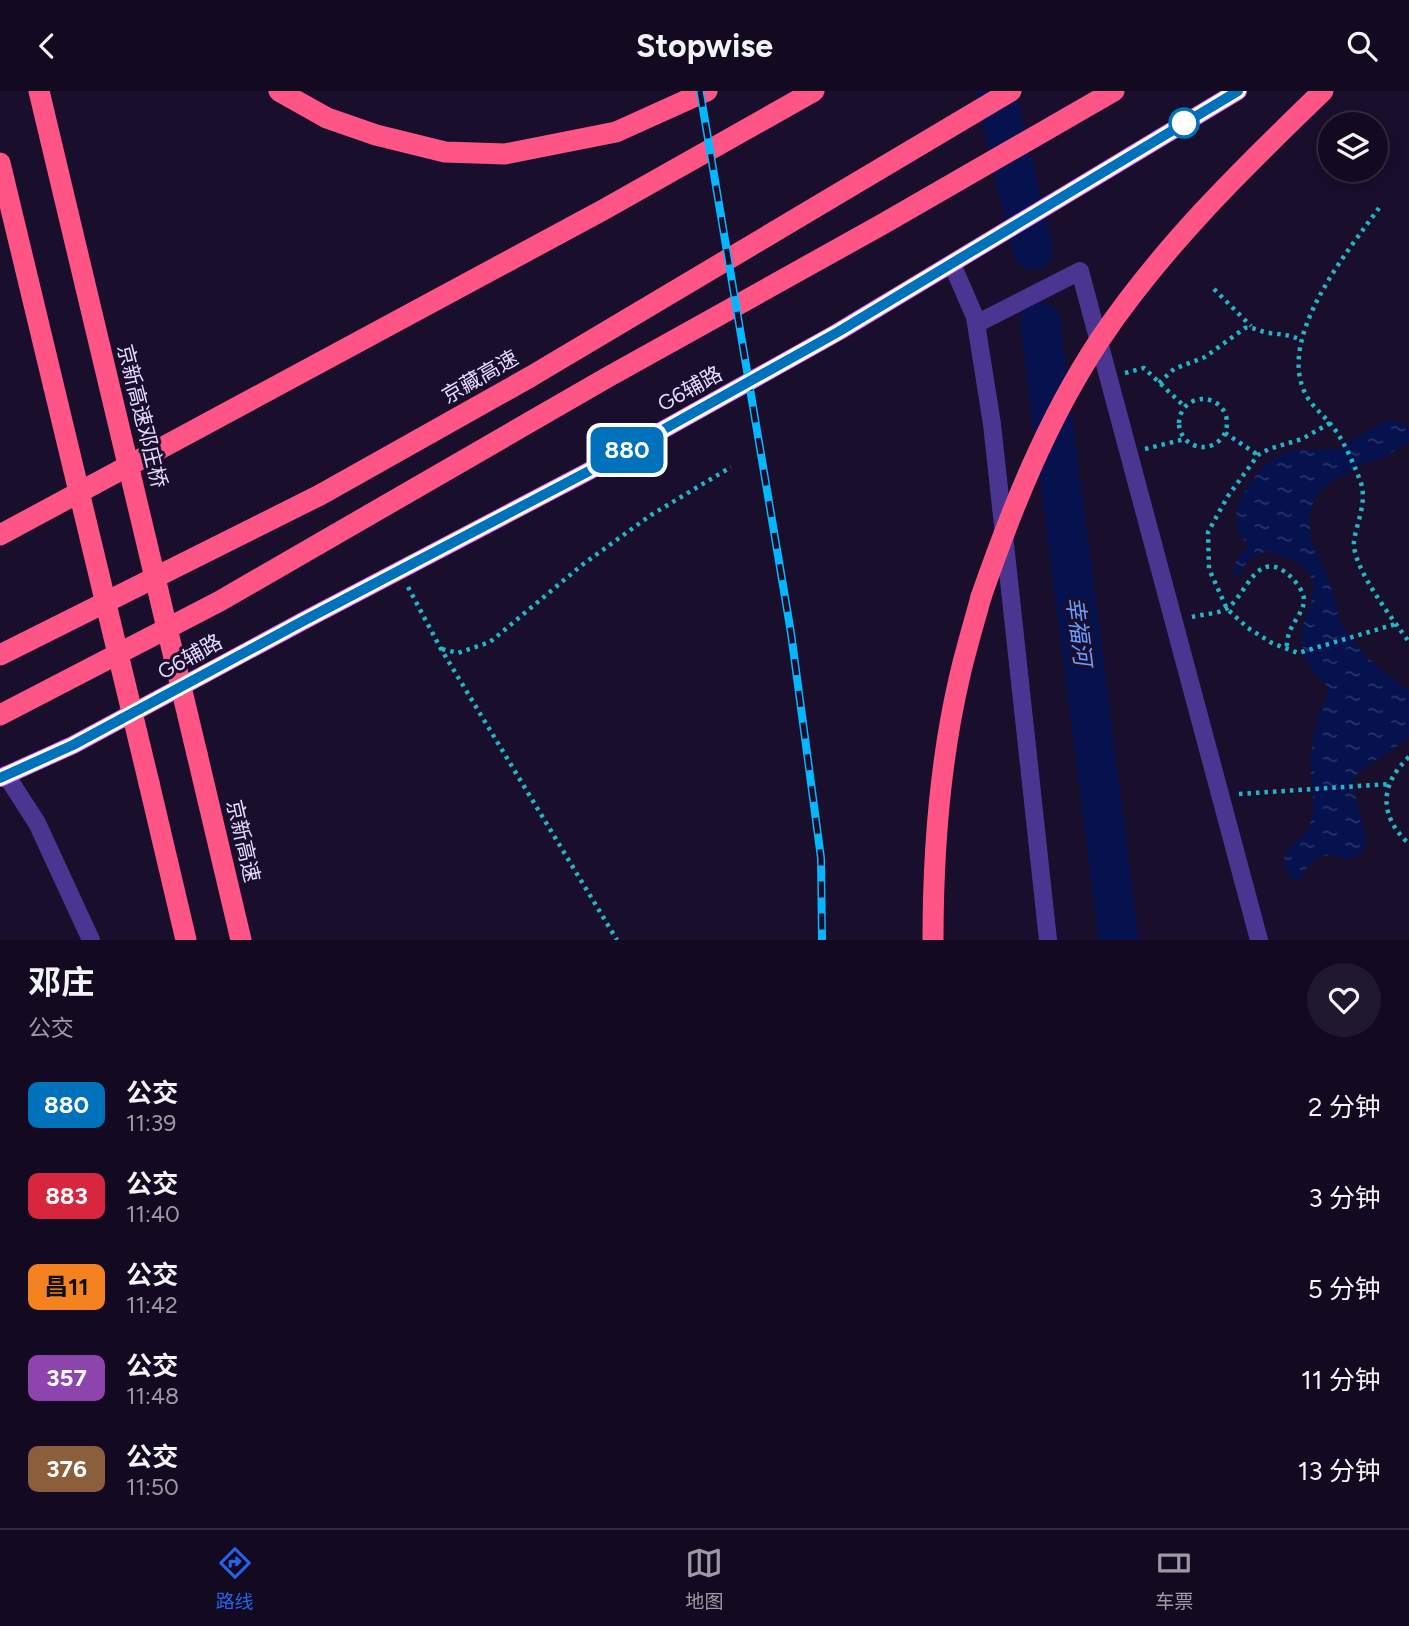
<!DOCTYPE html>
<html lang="zh">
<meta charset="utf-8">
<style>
body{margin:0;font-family:Figtree,"Noto Sans SC",sans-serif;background:#20182e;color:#f1f3f6;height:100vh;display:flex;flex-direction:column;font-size:26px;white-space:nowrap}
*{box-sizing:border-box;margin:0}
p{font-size:23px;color:#9d9aa5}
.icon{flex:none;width:38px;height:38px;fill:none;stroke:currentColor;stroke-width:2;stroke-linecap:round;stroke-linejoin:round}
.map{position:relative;height:849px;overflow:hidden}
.panel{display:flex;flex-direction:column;background:#130a21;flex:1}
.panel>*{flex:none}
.badge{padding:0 14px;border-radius:10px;font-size:24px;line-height:46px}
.controls{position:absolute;left:1318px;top:21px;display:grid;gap:14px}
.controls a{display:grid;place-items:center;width:70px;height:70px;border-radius:50%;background:#130a21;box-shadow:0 4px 18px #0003,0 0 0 2px #322b3f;font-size:35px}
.map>.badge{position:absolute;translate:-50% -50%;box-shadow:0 0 0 4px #fff}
.round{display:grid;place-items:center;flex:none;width:74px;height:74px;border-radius:37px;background:#20182e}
.headline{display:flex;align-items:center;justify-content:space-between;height:119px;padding:0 28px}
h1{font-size:33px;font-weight:700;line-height:52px}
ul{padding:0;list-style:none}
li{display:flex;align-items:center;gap:21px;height:91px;padding:0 28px}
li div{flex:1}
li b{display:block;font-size:26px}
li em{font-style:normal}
li .badge{min-width:77px;font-weight:700;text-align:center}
header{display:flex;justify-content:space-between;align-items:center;height:91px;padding:0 28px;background:#130a21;font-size:32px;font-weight:700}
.tab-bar{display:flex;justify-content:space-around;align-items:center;height:98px;border-top:2px solid #322b3f;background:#130a21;font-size:19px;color:#9d9aa5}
.tab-bar a{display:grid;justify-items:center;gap:4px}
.tab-bar .active{color:#2563eb}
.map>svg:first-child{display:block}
.water{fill:url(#water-ripples)}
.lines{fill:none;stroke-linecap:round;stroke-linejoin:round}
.river{stroke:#05124e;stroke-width:40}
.path{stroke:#24b4c8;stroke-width:4.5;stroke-dasharray:3.5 5;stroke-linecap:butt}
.minor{stroke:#4a3590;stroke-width:18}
.major{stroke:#e161ff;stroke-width:18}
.highway{stroke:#ff5586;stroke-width:21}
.rail-casing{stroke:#06b7ff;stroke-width:8}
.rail{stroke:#190e2c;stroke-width:5;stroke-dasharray:16;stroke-linecap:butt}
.highway-bridge{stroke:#ff5586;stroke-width:21}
.line-casing{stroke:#fff;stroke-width:16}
.line{stroke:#0072bc;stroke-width:10}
.stop-dot{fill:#fff;stroke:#0072bc;stroke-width:3.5}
.labels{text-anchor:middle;stroke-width:6;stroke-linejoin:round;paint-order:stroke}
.street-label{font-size:21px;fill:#e5daff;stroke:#190e2c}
.water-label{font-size:23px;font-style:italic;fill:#689dff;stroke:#190e2c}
</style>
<header><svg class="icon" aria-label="back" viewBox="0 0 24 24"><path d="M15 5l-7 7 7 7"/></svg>Stopwise<svg class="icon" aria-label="search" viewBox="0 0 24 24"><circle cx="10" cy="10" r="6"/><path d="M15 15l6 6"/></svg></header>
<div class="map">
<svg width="1409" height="849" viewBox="0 0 1409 849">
<defs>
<pattern id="water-ripples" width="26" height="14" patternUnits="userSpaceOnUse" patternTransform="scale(1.75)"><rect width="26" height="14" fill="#05124e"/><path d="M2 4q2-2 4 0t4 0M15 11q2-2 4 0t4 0" fill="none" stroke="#293469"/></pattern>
</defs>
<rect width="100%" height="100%" fill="#190e2c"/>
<!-- water -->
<path class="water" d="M 1386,329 L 1404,332 L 1409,339 L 1409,351 L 1385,366 L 1365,372 L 1327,393 L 1314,408 L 1309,426 L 1311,448 L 1328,487 L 1341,533 L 1364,564 L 1409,601 L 1409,647 L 1358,681 L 1352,691 L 1366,747 L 1362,761 L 1348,769 C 1323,759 1312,766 1299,789 L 1292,789 C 1269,753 1304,757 1311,730 C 1317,709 1309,685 1311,664 C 1313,649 1316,629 1322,615 C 1326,607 1330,605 1329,596 C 1312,584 1299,561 1302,540 C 1305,519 1324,499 1306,479 C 1296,468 1280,464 1267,460 L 1250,467 L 1238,484 L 1233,484 L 1235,472 L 1248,455 L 1238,440 L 1236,416 L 1252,388 L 1265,374 L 1289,359 L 1337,358 Z"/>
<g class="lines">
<!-- river -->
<path class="river" d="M 995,0 L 1033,159
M 1040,231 L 1119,849"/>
<!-- path -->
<path class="path" d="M 1379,117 C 1348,160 1277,245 1305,302 C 1311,315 1324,324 1332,335 C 1343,347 1355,376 1361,392 C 1367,412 1357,430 1354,450 C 1351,475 1394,530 1409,551
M 1214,198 L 1251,235
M 1125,282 L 1144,277 L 1185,316
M 1159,292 L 1174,278 L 1205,266 L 1245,237 C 1254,236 1259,240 1268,242 C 1280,243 1290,244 1302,249
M1179 332a24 24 0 1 1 48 0a24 24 0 1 1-48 0Z
M 1330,332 L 1302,348 L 1269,358 L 1258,364 L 1228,405 L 1208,441 L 1209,478 L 1227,518 L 1248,537 L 1272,552 L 1298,562 L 1396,533
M 1225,342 L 1258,364
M 1145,358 L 1185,348
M 408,496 L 441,558 L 617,849
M 1192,526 C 1203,523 1221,523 1229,516 C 1248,500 1258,456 1290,485 C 1296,491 1303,499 1304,508 C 1305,523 1285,535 1287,558
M 442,558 L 458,562 L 490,551 L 582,474 L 651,424 L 731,376
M 1409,666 C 1379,694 1379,725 1409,753
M 1239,703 L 1389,693"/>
<!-- minor -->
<path class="minor" d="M 952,173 L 975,226 L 992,333 L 1048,849
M 976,233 L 1080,180 L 1259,849
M 6,684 L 37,732 L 91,849"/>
<!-- major -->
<path class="major" d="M 0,687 L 73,654 L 305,529 L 591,379 L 838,241 L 1238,0"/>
<!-- highway -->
<path class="highway" d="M 279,0 L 327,27 L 376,44 L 445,61 L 505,63 L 616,41 L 707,0
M 0,444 L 603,119 L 814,0
M 0,564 L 320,404 L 530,286 L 1011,0
M 0,624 L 220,510 L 608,286 L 881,134 L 1114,0
M 197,663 L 241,849
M 149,692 L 186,849
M 933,849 C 933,761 940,669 960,584 C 966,558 974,532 981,506"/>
<!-- rail casing -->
<g class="rail-casing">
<path id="rail" d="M 700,0 L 791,542 L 821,767 L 822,849"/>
</g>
<!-- rail -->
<use href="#rail" class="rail"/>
<!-- highway-bridge -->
<path class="highway-bridge" d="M 39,0 L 197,663
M 0,72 L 149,692
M 981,506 C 1012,417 1047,329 1099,250 C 1161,157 1243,77 1323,0"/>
</g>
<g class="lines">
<!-- line casing -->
<g class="line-casing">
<path id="line" d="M 0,687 L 73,654 L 305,529 L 591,379 L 838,241 L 1238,0"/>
</g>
<!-- line -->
<use href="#line" class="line"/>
</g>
<!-- markers -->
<circle class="stop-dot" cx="1184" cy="32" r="14"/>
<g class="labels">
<!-- street labels -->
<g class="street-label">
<text transform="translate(480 286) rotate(-30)" y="7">京藏高速</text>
<text transform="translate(690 298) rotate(-29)" y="7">G6辅路</text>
<text transform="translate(142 325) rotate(76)" y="7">京新高速邓庄桥</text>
<text transform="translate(190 566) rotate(-29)" y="7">G6辅路</text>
<text transform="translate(243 750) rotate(77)" y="7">京新高速</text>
</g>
<!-- water labels -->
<g class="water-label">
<text transform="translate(1079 540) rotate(83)" y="8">幸福河</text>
</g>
</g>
</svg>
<div class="controls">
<a><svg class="icon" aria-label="layers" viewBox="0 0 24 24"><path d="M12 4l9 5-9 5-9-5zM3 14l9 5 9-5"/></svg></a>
</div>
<b class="badge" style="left:627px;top:359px;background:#0072bc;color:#fff">880</b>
</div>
<section class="panel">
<div class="headline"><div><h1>邓庄</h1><p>公交</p></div><a class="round"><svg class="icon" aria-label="heart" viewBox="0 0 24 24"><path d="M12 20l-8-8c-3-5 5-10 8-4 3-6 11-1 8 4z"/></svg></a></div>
<ul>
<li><span class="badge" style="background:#0072bc;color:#fff">880</span><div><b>公交</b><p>11:39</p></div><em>2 分钟</em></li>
<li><span class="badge" style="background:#d7263d;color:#fff">883</span><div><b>公交</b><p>11:40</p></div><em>3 分钟</em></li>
<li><span class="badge" style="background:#f58220;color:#111">昌11</span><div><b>公交</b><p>11:42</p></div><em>5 分钟</em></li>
<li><span class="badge" style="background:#8e44ad;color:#fff">357</span><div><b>公交</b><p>11:48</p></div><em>11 分钟</em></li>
<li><span class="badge" style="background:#8b5e3c;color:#fff">376</span><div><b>公交</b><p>11:50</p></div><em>13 分钟</em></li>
</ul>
</section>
<nav class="tab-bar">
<a class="active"><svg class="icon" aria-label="directions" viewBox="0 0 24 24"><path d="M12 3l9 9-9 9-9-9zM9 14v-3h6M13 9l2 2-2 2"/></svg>路线</a>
<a><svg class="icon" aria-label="map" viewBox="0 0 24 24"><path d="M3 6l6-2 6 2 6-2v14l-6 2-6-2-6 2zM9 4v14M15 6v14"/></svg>地图</a>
<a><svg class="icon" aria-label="tickets" viewBox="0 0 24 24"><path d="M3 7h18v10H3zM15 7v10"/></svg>车票</a>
</nav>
